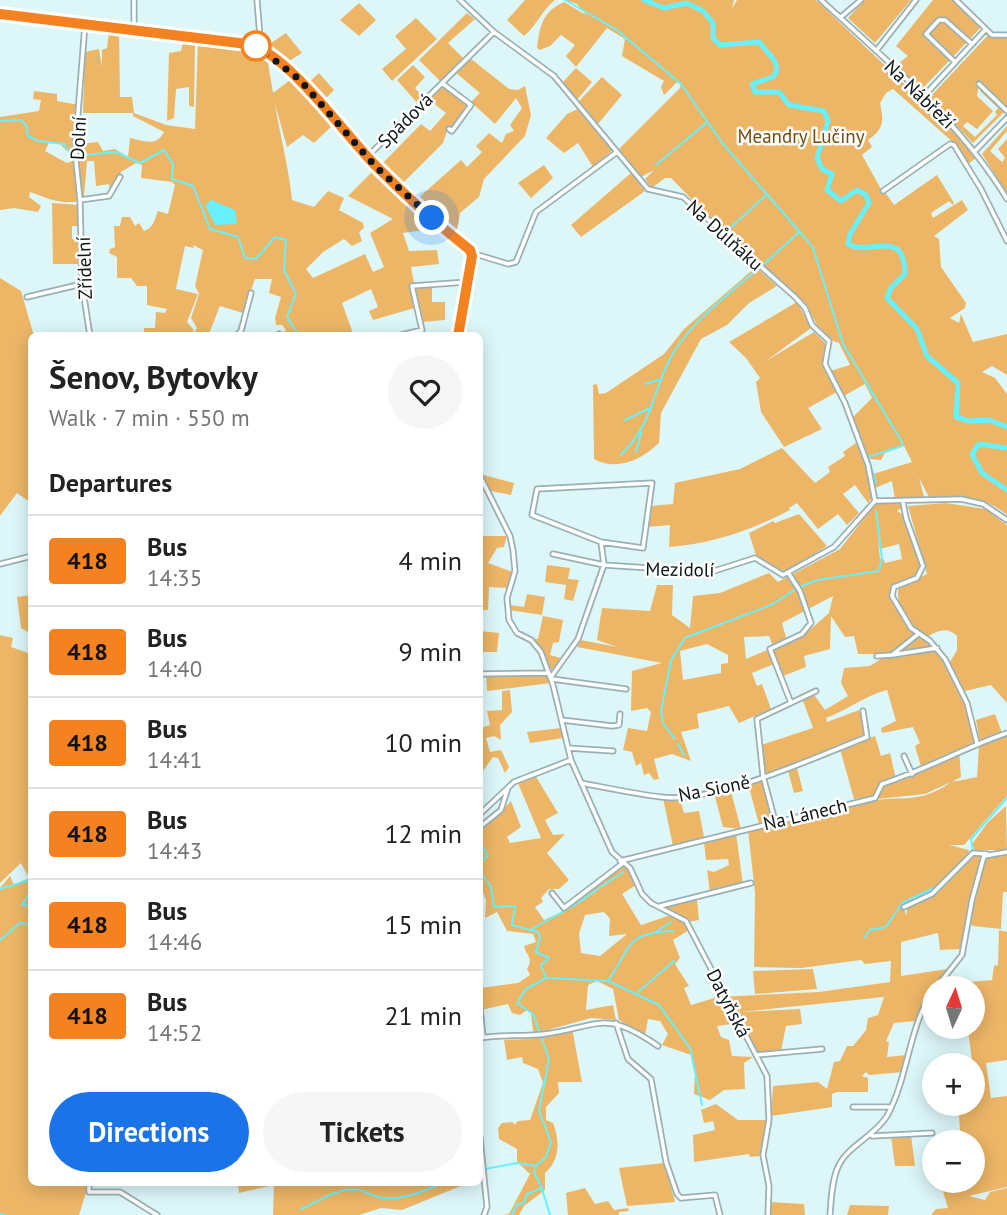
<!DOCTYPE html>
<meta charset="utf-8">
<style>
body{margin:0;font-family:"PT Sans",sans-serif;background:#f6f6f6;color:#222;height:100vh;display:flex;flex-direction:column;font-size:26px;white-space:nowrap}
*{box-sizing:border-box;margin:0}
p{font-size:23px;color:#767676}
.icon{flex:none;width:38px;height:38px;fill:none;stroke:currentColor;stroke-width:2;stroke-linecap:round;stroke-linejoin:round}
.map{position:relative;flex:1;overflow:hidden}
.details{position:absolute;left:28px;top:332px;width:455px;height:854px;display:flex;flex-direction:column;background:#fff;border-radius:10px;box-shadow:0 4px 18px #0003}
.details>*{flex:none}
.badge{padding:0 14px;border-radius:5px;font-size:24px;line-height:46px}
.needle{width:46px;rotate:4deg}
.fabs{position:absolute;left:922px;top:976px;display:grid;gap:14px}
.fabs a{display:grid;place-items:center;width:63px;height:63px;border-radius:50%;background:#fff;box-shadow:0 4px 18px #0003;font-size:35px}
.you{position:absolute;width:35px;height:35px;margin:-18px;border:5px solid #fff;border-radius:50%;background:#1a73e8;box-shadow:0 0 0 10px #1a73e833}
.map>.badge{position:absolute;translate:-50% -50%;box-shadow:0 0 0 4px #fff}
h2{padding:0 21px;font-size:26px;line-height:63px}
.round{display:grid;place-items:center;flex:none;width:74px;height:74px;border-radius:37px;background:#f6f6f6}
.headline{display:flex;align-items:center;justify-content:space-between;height:119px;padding:0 21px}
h1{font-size:33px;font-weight:800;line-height:52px}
.cta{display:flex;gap:14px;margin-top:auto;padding:14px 21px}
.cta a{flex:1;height:80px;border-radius:42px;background:#1a73e8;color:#fff;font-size:28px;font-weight:800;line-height:80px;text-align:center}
.cta a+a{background:#f6f6f6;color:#222}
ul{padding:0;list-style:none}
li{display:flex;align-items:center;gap:21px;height:91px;padding:0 21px;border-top:2px solid #e0e0e0}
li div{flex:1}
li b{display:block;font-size:26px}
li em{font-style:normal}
li .badge{min-width:77px;font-weight:700;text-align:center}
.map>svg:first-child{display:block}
.green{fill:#edb667;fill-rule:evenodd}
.water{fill:#68f0fd}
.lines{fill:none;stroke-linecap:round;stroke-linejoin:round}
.stream{stroke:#68f0fd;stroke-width:2}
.river{stroke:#68f0fd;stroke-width:5}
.minor-casing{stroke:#99b1b4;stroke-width:7}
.minor{stroke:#fff;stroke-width:3.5}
.line-casing{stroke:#fff;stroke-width:16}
.line{stroke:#f58220;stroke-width:10}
.walk{stroke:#0d1617;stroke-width:7;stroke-dasharray:0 12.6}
.stop-dot{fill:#fff;stroke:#f58220;stroke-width:3.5}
.labels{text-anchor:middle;stroke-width:5;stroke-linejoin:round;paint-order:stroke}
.street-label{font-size:19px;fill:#0d1617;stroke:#fefefe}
.park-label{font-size:19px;fill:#724d0c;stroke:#fefefe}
</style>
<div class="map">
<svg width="1007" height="1215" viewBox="0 0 1007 1215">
<rect width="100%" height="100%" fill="#ddf7f9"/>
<!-- green -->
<path class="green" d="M 525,0 L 555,0 C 542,10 537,25 524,36 L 507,20 Z
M 565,0 L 734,0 L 732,9 L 737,0 L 816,0 L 958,135 L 976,158 L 968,164 L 955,144 L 893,89 L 886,93 L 880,103 C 884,121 884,129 868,140 L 872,147 L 862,155 L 882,191 L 889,189 L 885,192 L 894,205 L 937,175 L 954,203 L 953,205 L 949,201 L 931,213 L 933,218 L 962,200 L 968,210 L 934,236 L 939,239 L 941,267 L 966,303 L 965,308 L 950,318 L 959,323 L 961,314 L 973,342 L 1007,334 L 1007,375 L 992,366 L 982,372 L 995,378 L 1007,394 L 1007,515 C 983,495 958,495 929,497 L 919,478 L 925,500 L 895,500 L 892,481 L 875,488 L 873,474 L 912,462 L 904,446 L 885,453 L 881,460 L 870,459 L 866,454 L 852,418 L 872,398 L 865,384 L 844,396 L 830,371 L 850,365 L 839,343 C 818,338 814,314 801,299 C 783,278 741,255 731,234 L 722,230 L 671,178 L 665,178 L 652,188 L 645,179 L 654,170 L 641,177 L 619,149 L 680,88 L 681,83 L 676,83 L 664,95 L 661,87 L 664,81 L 622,56 L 625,39 L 607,28 L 576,67 L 566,56 L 575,45 L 561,35 L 550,46 L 540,50 L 537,48 C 540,26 542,12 564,2 L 586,15 L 577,4 Z
M 865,0 L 911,0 L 875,43 L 848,18 Z
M 933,0 L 954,0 L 982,26 L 969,40 L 944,17 L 938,17 L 924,32 L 924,37 L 950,60 L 921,90 L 895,66 L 908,56 L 896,46 Z
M 359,3 L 376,20 L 359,36 L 340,20 Z
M 467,13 L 475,19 L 448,43 L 465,60 L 441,82 L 419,60 Z
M 416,18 L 437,39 L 392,81 L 382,69 L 406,49 L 395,36 Z
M 944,20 L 967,42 L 952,58 L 929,36 L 938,22 Z
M 109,30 L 119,31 L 120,97 L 132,97 L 134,113 L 166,125 L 195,129 L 198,41 L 254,49 L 267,57 L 273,93 L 294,77 L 335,123 L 314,143 L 303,135 L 287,147 L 275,104 C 280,136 289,168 292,200 L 314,207 L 328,191 L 344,198 L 339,210 L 363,223 L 364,228 L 359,232 L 362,241 L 352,246 L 344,239 L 323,252 L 306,269 L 313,278 L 365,254 L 373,272 L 384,267 L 370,233 L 393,219 L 348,196 L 376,168 L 439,228 L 403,233 L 409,251 L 437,250 L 439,264 L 411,267 L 414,283 L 432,283 L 432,302 L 445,302 L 445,320 L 422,322 L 418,307 L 373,320 L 369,311 L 378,307 L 371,289 L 342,303 L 354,336 L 279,336 L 286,330 L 282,325 L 276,325 L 275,318 L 281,297 L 269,293 L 272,279 L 255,279 L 243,313 L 220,306 L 208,336 L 192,336 L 197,328 L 191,318 L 199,294 L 195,286 L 203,250 L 193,245 L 194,248 L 185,246 L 176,289 L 198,294 L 187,322 L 194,330 L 189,336 L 144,336 L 144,328 L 155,328 L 156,312 L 165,313 L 167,309 L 147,305 L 147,286 L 137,286 L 131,278 L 117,278 L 117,257 L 109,253 L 110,249 L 115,247 L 114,226 L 120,226 L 122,217 L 130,217 L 135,226 L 139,223 L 144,231 C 155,227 155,217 158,211 L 168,214 L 175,185 L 172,182 L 141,178 L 142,165 L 136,163 L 121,172 L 110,192 L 109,184 L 96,186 L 94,161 L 87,161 L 84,197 L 79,195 L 79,201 C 62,205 46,198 30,192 L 29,197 L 41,206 L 38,212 L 14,208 L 0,210 L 0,117 L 39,111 L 41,100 L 33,99 L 34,91 L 57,94 L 57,101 L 79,105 L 75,159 L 59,143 L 49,143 L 45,151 L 67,163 L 78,159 L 78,144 L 98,142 L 103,151 L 115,149 L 128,157 L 130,138 C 145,141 156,147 164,132 L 133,116 L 133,113 L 83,113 L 85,52 L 99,49 L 102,67 L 102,50 L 107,48 Z
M 286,33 L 302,53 L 283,65 L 265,47 Z
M 988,35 L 995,38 L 1007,36 L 1007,109 L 979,84 L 977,96 L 993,111 L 977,129 L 967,122 L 963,126 L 975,137 L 997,115 L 995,112 L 998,108 L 980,91 L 982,90 L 1005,111 L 973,143 L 930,97 Z
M 183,43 L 195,44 L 194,107 L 189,106 L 189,87 L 176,89 L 174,118 L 167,121 L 169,53 L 181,51 Z
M 470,58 L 509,89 L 518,90 L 525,86 L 531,115 L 525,136 L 484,179 L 479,197 L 460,213 L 456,237 L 415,201 L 461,160 L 467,167 L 482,152 L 476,146 L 489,133 L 502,143 L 506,134 L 514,131 L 510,125 L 522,108 L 516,98 L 495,124 L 471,102 L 480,93 L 455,72 Z
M 413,65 L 425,77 L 415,88 L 425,99 L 419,105 L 397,80 Z
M 576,68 L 592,82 L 577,100 L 562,83 Z
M 319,73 L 334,90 L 322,102 L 306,85 Z
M 602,77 L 622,95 L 598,124 L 579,101 Z
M 442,85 L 470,105 L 452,129 L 448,128 L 443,143 L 400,186 L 379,167 L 421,124 L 430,131 L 446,113 L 428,99 Z
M 580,108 L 613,150 L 593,167 L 578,143 L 564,153 L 546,138 L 567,114 Z
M 1007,126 L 1007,131 L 990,151 L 1002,162 L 1005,158 L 998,149 L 1007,139 L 1007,193 L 982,154 Z
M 544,165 L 553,178 L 531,198 L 518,183 Z
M 631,173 L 645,191 L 581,237 L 571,225 Z
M 52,203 L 79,205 L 81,226 L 72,226 L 72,239 L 80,240 L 81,264 L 53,264 Z
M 756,267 L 777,286 L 749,303 L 727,325 L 701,339 L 661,413 L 659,443 C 642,459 618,472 594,459 L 593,385 L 597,384 L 599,394 L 606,393 L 664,354 L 684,329 Z
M 0,278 L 21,291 L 34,336 L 31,503 L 17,493 L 0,516 Z
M 797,302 L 811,328 L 766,361 L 814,332 L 827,345 C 817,361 829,376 837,392 L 808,408 L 822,429 L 784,447 L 761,412 L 756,382 L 760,378 L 746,358 L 729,342 Z
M 856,443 L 864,459 L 873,496 L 868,503 L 855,485 L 843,494 L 859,513 L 847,525 L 838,514 L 818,529 L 797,503 L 789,508 L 790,510 C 752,530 712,544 669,547 L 670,525 L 647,527 L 650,506 L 673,504 L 675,483 L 740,469 L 782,448 L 815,483 L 830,472 L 828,467 L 845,456 L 843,452 Z
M 480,474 L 514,483 L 511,495 L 486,490 Z
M 946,503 L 985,509 L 1007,525 L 1007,703 L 991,685 L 965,691 L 962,689 L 950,662 L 957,650 L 957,636 C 946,625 937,632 926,637 C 913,628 893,604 899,587 L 927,574 L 908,506 Z
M 875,504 L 901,504 L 902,508 L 897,511 L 902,514 L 921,567 L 918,577 L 898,585 L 891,595 L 911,628 L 939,650 L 967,703 L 977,743 L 959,750 L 961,777 L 952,782 L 977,777 L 979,745 L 1007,736 L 1007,796 L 964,845 L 949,845 L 969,850 L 967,857 L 935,888 L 918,895 L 903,906 L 906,915 L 908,905 L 929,897 L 974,853 L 982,855 L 960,949 L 940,950 L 938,933 L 901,942 L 901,976 L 947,969 L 936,985 L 992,980 L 994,966 L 998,965 L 999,930 L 1007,932 L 1007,1060 L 986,1063 L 991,1098 L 1007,1096 L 1007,1187 L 969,1196 L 985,1200 L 990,1192 L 1007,1188 L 1007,1215 L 931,1215 L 936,1209 L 948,1208 L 940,1181 L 973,1181 L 973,1143 L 956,1143 L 955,1136 L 960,1131 L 959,1115 L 951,1116 L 949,1104 L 973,1104 L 973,1066 L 948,1066 L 972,1061 L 968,1030 L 938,1033 L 937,1027 L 973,1027 L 973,989 L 934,989 L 934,1012 L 922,1005 L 916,1021 L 894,1023 L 886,1041 L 889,1042 L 887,1057 L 907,1055 L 903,1072 L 869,1075 L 866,1072 L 862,1076 L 868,1078 L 868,1092 L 837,1092 L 832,1094 L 832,1107 L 771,1116 L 773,1086 L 818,1082 L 827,1089 L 834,1062 L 840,1061 L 847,1046 L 853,1046 L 866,1030 L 868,1018 L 878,1015 L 884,997 L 740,1012 L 800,1009 L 802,1024 L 786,1026 L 781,1051 L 759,1054 L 739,1023 L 717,1026 L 721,1037 L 729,1040 L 732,1056 L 753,1057 L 744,1063 L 745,1089 L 724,1090 L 710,1100 L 694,1094 L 695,1074 L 691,1055 L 662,1045 L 668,1034 L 660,1021 L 648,1019 L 645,1036 L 619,1020 L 613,989 L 597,981 L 588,985 L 586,1010 L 613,1005 L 616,1020 L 591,1018 L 537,1033 L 533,1031 L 531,1013 L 527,1010 L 520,1015 L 512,1013 L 508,1004 L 481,1010 L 480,988 L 518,983 L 530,975 L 527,969 C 534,957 526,956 524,946 L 536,942 L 533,934 L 507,931 L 497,912 L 485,918 L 486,900 L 480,885 L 480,832 L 511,801 L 521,827 L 507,837 L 510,843 L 541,838 L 518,783 L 535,775 L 558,813 L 545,820 L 553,835 L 565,834 L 547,853 L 569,880 L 559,889 L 549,889 L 541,898 L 543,902 L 535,907 L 544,920 L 561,912 L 623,863 L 632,872 L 636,885 L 622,894 L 641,925 L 671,915 L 685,922 L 689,930 L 673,940 L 680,958 L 675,964 L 689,986 L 684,988 L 691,1005 L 718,997 L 819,992 L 890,982 L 891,961 L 865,964 L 861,960 L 801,968 L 754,967 L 755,893 L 748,830 C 788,820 828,810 869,801 C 902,795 919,805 951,782 L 925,794 L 877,799 L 882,784 L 873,796 L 854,799 L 840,749 L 875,736 L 881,756 L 890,753 L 896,779 L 922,770 L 915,746 L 920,743 L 913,727 L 882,733 L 881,728 L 896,721 L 887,690 C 864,696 848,710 826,718 L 827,722 L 859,710 L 867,734 L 796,764 L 803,791 L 794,793 L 787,767 L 765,774 L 761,745 L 813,728 L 802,698 L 815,696 L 825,710 L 848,696 L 841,683 L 844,668 L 870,666 L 884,657 L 883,654 L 858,654 L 854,636 L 845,637 L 831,616 L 830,649 L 804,656 L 806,667 L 783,676 L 772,650 L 803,636 L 829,613 L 833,596 L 782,623 L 787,641 L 773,646 L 769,636 L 744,637 L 746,659 L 767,650 L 774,664 L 752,673 L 757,686 L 762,684 L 771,709 L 739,723 L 729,706 L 697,714 L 699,728 L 681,732 L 691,761 L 672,754 L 654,759 L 659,779 L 654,780 L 649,773 L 644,775 L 641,763 L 636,766 L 632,752 L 623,750 L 628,728 L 647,731 L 651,712 L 647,708 L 631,711 L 632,671 L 662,663 L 577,647 L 581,640 L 617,647 L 597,640 L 602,608 L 650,611 L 657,585 L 673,585 L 672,615 L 690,628 L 693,596 L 720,593 L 769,573 L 778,582 L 840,549 ZM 878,537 L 880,549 L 899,544 L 902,559 L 885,563 L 883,558 L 880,559 ZM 707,644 L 728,655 L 728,663 L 721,664 L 721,673 L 683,680 L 680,651 ZM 604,912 L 610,919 L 609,936 L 627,934 L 600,956 L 581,953 L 579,934 L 585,915 Z
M 799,514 L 827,546 L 791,569 L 780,572 L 756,555 L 749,533 L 773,521 L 775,523 Z
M 480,536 L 507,536 L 504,547 L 497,548 L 488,563 L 513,572 L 509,588 L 489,587 L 488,610 L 480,610 Z
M 547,565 L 570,568 L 568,579 L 579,580 L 573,601 L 564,599 L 566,585 L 545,582 Z
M 527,594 L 545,597 L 542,615 L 509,610 L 510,605 L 524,607 Z
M 31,595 L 32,595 L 31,634 L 21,628 L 17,597 Z
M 543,616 L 563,620 L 559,642 L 553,643 L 550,655 L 564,659 L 551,670 L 538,645 L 529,638 L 538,639 Z
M 480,631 L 499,633 L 497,652 L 480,652 Z
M 0,635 L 13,638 L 11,647 L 31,654 L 32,1183 L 89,1183 L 79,1215 L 0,1215 L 0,888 L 10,876 L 14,885 L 29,878 L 21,863 L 0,883 Z
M 486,674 L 548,675 L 551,683 L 487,691 Z
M 510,690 L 512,712 L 500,725 L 501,740 L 494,736 L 486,738 L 490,752 L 501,750 L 509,767 L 505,773 L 498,758 L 493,757 L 480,775 L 480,728 L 490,725 L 487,711 L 502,710 L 502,691 Z
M 995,714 L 1002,733 L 980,741 L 976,720 Z
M 561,728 L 564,738 L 530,743 L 527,732 Z
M 763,781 L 772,818 L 759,824 L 748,784 Z
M 730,788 L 741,829 L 723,827 L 714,793 Z
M 663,798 L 680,799 L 684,813 L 699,811 L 704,837 L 673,846 Z
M 1006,806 L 1007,850 L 975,850 L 972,844 L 988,822 Z
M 736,833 L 743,885 L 710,893 L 707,870 L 714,872 L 729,865 L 728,859 L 706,860 L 704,842 Z
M 1007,854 L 1007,892 L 1003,892 L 1001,929 L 973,926 L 970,923 L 985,860 L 992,855 Z
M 697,900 L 699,920 L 688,922 L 662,907 Z
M 813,969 L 817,989 L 755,994 L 753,971 Z
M 572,1028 L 582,1082 L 558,1082 L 559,1093 L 546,1107 L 546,1120 L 553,1123 C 560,1141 560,1160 545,1173 L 545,1190 L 524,1206 L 519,1215 L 502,1215 L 509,1214 L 530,1174 L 517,1162 L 517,1149 L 499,1139 L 498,1128 L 502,1123 L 513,1122 L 514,1125 L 518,1121 L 530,1120 L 543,1083 L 538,1069 L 523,1063 L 522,1057 L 507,1060 L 504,1040 L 531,1039 L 533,1036 Z
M 716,1104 L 738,1120 L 768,1120 L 761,1156 L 750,1157 L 749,1154 L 694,1162 L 693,1135 L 715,1130 L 713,1121 L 704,1123 L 701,1110 Z
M 911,1135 L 915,1166 L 895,1166 L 891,1136 Z
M 664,1163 L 675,1202 L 627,1206 L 619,1168 Z
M 238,1183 L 468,1183 L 402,1210 L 381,1208 L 359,1215 L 273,1215 L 274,1185 L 239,1193 Z
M 585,1188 L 595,1204 L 608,1201 L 614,1210 L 628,1208 L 629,1211 L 619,1212 L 619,1215 L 568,1215 L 566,1193 Z
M 770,1202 L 804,1204 L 805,1215 L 769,1215 Z
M 850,1205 L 889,1206 L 888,1215 L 847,1215 Z"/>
<!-- water -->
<path class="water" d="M 211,200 L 235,210 L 237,224 L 215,225 L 205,205 Z"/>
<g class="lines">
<!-- stream -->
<path class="stream" d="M 565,0 L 617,30 L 681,84 L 723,144 L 806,239 L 813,248 L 843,344 L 902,442 L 902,446 L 868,457 L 876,483
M 0,121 L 21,120 L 26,125 L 28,136 L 38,141 L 64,144 L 72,156 L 116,152 L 140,163 L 164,150 L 173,164 L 172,179 L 193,186 L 210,229 L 238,237 L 245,258 L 256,259 L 275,237 L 286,240 L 284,270 L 296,294 L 287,317 L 299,336
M 656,165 L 706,123
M 726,232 L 766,195
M 763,265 L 799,232
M 645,384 L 661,379
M 625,420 L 652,407
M 636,452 L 641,433
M 621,455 C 652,423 650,402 667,365 C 684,326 728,295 759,268
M 675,739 L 663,723 L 661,711 L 671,660 L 685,638 L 773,604 L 797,588 L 817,580 L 879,571 L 882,559 L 876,511
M 678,744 L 684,755
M 480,843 L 488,855 L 480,863
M 973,851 L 971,839 L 1007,798
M 480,872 L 491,887 L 494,907 L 515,906 L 512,925 L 538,932 L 540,937 L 536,952 L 549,958 L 541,965 L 546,978 L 526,989 L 517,1003 L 533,1014 L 549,1059 L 539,1111 L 551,1142 L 546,1157 L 536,1166 L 534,1172 L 542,1188 L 527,1194 L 524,1203 L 517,1204 L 512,1215
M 1,889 L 32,879
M 32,890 L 22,905 L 32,906
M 532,929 L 573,906 L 623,872
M 657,931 L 671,922
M 865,937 L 870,930 L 886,927 L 902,903 L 936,887
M 0,940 L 20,923 L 32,924
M 547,978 L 608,981 L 659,1005 L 690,1048 L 702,1105
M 608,981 C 632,947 624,933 673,931
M 638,992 L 674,961
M 480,1170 L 517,1163 L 536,1166
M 542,1189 L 550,1215
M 301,1209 C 316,1203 330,1192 346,1190 C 359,1188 366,1193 378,1197 C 397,1202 424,1192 441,1183
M 0,1214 L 4,1215"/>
<!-- river -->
<path class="river" d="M 644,0 L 664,8 L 687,3 L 703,11 L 713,23 L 713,38 L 720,45 L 759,42 L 775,61 L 777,71 L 773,77 L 752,84 L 755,92 L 779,92 L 789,105 L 824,111 L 828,121 L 817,158 L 822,169 L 832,174 L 827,190 L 841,201 L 857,190 L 866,195 L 869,203 L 850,234 L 848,244 C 870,257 904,226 905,274 L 891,288 L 887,298 L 917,329 L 927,356 L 958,383 L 956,417 L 969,421 L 989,420 L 1007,427
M 1007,448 L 979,444 L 972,454 L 982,473 L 1007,490"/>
<!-- minor casing -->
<g class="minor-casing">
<path id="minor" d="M 134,0 L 134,29
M 257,0 L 261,49
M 460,0 L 494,32 L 554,76 L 648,189 L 683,197 L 795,297 L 805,308 L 812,325 L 829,341 L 825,364 L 845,403 L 868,465 L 875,501
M 821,0 C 888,62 960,121 1007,199
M 956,0 L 992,35 L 1007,35
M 0,14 L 256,46 L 299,79 L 376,167 L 472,253
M 841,17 L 861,0
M 85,24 L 75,151 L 80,200 L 109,196 L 120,177
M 876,51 L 916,0
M 955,62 L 926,34 L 939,20 L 945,20 L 972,44
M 442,83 L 471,105 L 452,131 L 449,129
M 979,84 L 1007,111
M 924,96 L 986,29
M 975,151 L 1007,118
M 367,157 L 494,32
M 883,191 L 950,144 L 954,145 L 981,189 L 1007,241
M 80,200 L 82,284 L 90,336
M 472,253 L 508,264 L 516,262 L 536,212 L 617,152
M 27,297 L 82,284
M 236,336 L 241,331 L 251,293
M 276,336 L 279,334
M 397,336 L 422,330 L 412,286 L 467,282
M 458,336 L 472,253
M 480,476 L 510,536 L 513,550 L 515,571 L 507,598 L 509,620 L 517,633 L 531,640 L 541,652 L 553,685 L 571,760 L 612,852 L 630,868 L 642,894 L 651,903 L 686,921 L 767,1076 L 769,1120 L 763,1155 L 769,1186 L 768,1215
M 903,502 L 906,518 L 923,566 L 917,578 L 894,587 L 892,596 L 911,628 L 930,641 L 945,659 L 967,703 L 977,743
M 553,554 L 604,565 L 601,542 L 532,515 L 537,489 L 652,483 L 643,548 L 601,542
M 0,564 L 32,556
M 789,574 L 800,591 L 811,623 L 802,634 L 770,649 L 791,703
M 892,655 L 937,648
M 877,656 L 892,655 L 917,635
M 480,674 L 549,673
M 551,677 L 578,639 L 604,565 L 711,572 L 755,558 L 783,575 L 834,547 L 875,501 L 961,499 L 983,504 L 1007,520
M 552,679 L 626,689
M 562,720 L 612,726 L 619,725 L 620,714
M 568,748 L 613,751
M 904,756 L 912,774
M 581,783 C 608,788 635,794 661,797 C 715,804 815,757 867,737 L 863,711
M 480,814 L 514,782 L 571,760
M 775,821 L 763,776 L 757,719 L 816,691
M 480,827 L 501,810 L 508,788
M 620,861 L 875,798 L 882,784 C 925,770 964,748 1007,733
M 552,893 L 564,908 L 623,863
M 660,906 L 751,883
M 904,907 L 932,894 L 973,853 L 987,854
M 935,989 L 962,955 L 972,900 L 984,856 L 1007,852
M 480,1007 L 483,1037
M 616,1023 L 628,1059 L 651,1079 L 666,1162 L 677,1194 L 681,1198 L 715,1195 L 720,1215
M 480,1038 C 501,1034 524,1037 545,1034 C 601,1026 604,1009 658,1046
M 756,1055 L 822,1049
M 853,1107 L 890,1107
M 872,1136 L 932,1133
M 480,1137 L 487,1207 L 484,1215
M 89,1183 L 89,1192 L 120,1192 L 157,1215
M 830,1215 C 831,1200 832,1180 838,1167 C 847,1146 875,1136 887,1116 C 909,1076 908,1027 934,989"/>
</g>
<!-- minor -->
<use href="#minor" class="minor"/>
</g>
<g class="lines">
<!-- line casing -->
<g class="line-casing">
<path id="line" d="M 0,14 L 247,44 C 287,51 347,138 378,168 C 407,197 438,225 470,250 L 472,256 L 458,336"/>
</g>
<!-- line -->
<use href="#line" class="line"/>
<!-- walk -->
<path class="walk" d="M 256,46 L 299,79 L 376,167 L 432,218"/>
</g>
<!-- markers -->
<circle class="stop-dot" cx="256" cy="46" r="14"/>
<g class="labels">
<!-- street labels -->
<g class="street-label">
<text transform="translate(920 94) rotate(44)" y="7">Na Nábřeží</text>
<text transform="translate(405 120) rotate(-45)" y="7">Spádová</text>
<text transform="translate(78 138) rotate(-87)" y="7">Dolní</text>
<text transform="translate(725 235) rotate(42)" y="7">Na Důlňáku</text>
<text transform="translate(84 268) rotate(-92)" y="7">Zřídelní</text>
<text transform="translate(680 569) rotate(1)" y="7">Mezidolí</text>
<text transform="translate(714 788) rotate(-11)" y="7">Na Sioně</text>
<text transform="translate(805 814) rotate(-13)" y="7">Na Lánech</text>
<text transform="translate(729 1003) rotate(63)" y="7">Datyňská</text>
</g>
<!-- park labels -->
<g class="park-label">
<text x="801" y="143">Meandry Lučiny</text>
</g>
</g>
</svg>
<div class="fabs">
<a><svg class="needle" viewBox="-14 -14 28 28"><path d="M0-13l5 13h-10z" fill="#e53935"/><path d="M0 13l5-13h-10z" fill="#767676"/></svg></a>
<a>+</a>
<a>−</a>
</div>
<div class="you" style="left:432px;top:218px"></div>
<section class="details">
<div class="headline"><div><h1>Šenov, Bytovky</h1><p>Walk · 7 min · 550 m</p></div><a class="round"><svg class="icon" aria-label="heart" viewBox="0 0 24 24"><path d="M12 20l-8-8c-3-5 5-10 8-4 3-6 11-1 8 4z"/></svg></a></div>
<h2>Departures</h2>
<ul>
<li><span class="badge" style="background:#f58220;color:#111">418</span><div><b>Bus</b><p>14:35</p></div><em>4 min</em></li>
<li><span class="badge" style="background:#f58220;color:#111">418</span><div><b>Bus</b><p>14:40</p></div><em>9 min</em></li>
<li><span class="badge" style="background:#f58220;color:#111">418</span><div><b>Bus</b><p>14:41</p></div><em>10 min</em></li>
<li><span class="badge" style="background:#f58220;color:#111">418</span><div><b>Bus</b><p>14:43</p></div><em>12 min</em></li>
<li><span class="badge" style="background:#f58220;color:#111">418</span><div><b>Bus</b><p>14:46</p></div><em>15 min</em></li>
<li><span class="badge" style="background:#f58220;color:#111">418</span><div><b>Bus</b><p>14:52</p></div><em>21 min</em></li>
</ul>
<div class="cta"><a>Directions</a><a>Tickets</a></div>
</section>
</div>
